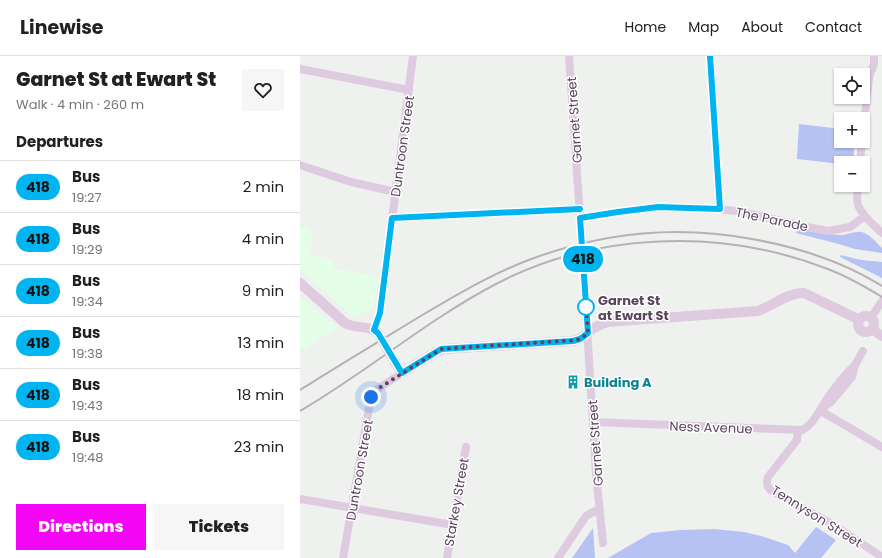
<!DOCTYPE html>
<meta charset="utf-8">
<style>
body{margin:0;font-family:Poppins,sans-serif;background:#f6f6f6;color:#202124;height:100vh;display:flex;flex-direction:column;font-size:15px;white-space:nowrap}
*{box-sizing:border-box;margin:0}
p{font-size:13px;color:#757577}
.icon{flex:none;width:22px;height:22px;fill:none;stroke:currentColor;stroke-width:2;stroke-linecap:round;stroke-linejoin:round}
.map{position:relative;flex:1;overflow:hidden}
.panel{display:flex;flex-direction:column;background:#fff;width:300px}
.panel>*{flex:none}
.badge{padding:0 8px;border-radius:13px;font-size:14px;line-height:26px}
.tools{position:absolute;left:534px;top:12px;display:grid;gap:8px}
.tools a{display:grid;place-items:center;width:36px;height:36px;border-radius:0px;background:#fff;box-shadow:0 1px 3px #0004;font-size:20px}
.you{position:absolute;width:20px;height:20px;margin:-10px;border:3px solid #fff;border-radius:50%;background:#1a73e8;box-shadow:0 0 0 6px #1a73e833}
.map>.badge{position:absolute;translate:-50% -50%;box-shadow:0 0 0 2px #fff}
h2{padding:0 16px;font-size:15px;line-height:36px}
.round{display:grid;place-items:center;flex:none;width:42px;height:42px;border-radius:0px;background:#f6f6f6}
.head{display:flex;align-items:center;justify-content:space-between;height:68px;padding:0 16px}
h1{font-size:19px;font-weight:800;line-height:30px}
.cta{display:flex;gap:8px;margin-top:auto;padding:8px 16px}
.cta a{flex:1;height:46px;border-radius:0px;background:#f405f4;color:#fff;font-size:16px;font-weight:800;line-height:46px;text-align:center}
.cta a+a{background:#f6f6f6;color:#202124}
ul{padding:0;list-style:none}
li{display:flex;align-items:center;gap:12px;height:52px;padding:0 16px;border-top:1px solid #e0e0e0}
li div{flex:1}
li b{display:block;font-size:15px}
li em{font-style:normal}
li .badge{min-width:44px;font-weight:700;text-align:center}
header{display:flex;align-items:center;gap:24px;box-sizing:border-box;height:56px;padding:0 20px;background:#fff;border-bottom:1px solid #e0e0e0}
header strong{font-size:19px}
nav{display:flex;gap:22px;margin-inline-start:auto;font-size:14px}
main{display:flex;flex:1;min-height:0}
.map>svg:first-child{display:block}
.commercial{fill:#e5fee8}
.green{fill:#b7c2f4}
.lines{fill:none;stroke-linecap:round;stroke-linejoin:round}
.minor{stroke:#decbe0;stroke-width:8}
.tertiary{stroke:#decbe0;stroke-width:10}
.rail{stroke:#b9afb9;stroke-width:2}
.minor-bridge{stroke:#decbe0;stroke-width:8}
.tertiary-bridge{stroke:#decbe0;stroke-width:10}
.line-casing{stroke:#fff;stroke-width:9}
.line{stroke:#00b5ef;stroke-width:6}
.walk{stroke:#5b445e;stroke-width:4;stroke-dasharray:0 7.2}
.stop-dot{fill:#fff;stroke:#00b5ef;stroke-width:2}
.labels{text-anchor:middle;stroke-width:3;stroke-linejoin:round;paint-order:stroke}
.street-label{font-size:13px;fill:#5b445e;stroke:#fff}
.stop-label{font-size:13px;font-weight:bold;fill:#5b445e;stroke:#fff;text-anchor:start}
.culture-label{font-size:13px;font-weight:bold;fill:#0d838f;stroke:#fff;text-anchor:start}
</style>
<header>
<strong>Linewise</strong>
<nav><a>Home</a><a>Map</a><a>About</a><a>Contact</a></nav>
</header>
<main>
<section class="panel">
<div class="head"><div><h1>Garnet St at Ewart St</h1><p>Walk · 4 min · 260 m</p></div><a class="round"><svg class="icon" aria-label="heart" viewBox="0 0 24 24"><path d="M12 20l-8-8c-3-5 5-10 8-4 3-6 11-1 8 4z"/></svg></a></div>
<h2>Departures</h2>
<ul>
<li><span class="badge" style="background:#00b5ef;color:#111">418</span><div><b>Bus</b><p>19:27</p></div><em>2 min</em></li>
<li><span class="badge" style="background:#00b5ef;color:#111">418</span><div><b>Bus</b><p>19:29</p></div><em>4 min</em></li>
<li><span class="badge" style="background:#00b5ef;color:#111">418</span><div><b>Bus</b><p>19:34</p></div><em>9 min</em></li>
<li><span class="badge" style="background:#00b5ef;color:#111">418</span><div><b>Bus</b><p>19:38</p></div><em>13 min</em></li>
<li><span class="badge" style="background:#00b5ef;color:#111">418</span><div><b>Bus</b><p>19:43</p></div><em>18 min</em></li>
<li><span class="badge" style="background:#00b5ef;color:#111">418</span><div><b>Bus</b><p>19:48</p></div><em>23 min</em></li>
</ul>
<div class="cta"><a>Directions</a><a>Tickets</a></div>
</section>
<div class="map">
<svg width="582" height="502" viewBox="0 0 582 502">
<rect width="100%" height="100%" fill="#eff1ee"/>
<!-- commercial -->
<path class="commercial" d="M 0,169 L 13,176 L 10,197 L 20,202 L 34,205 L 33,212 L 78,221 L 74,251 L 53,262 L 0,213 Z
M 0,241 L 38,272 L 0,295 Z"/>
<!-- green -->
<path class="green" d="M 499,68 L 541,73 L 541,85 L 555,85 L 553,107 L 541,107 L 541,108 L 497,103 Z
M 498,173 C 513,176 527,179 543,179 C 549,178 556,175 562,176 C 569,178 576,186 582,192 L 582,197 L 555,193 L 535,187 L 496,177 Z
M 541,199 L 561,204 L 582,206 L 582,222 L 540,201 Z
M 516,471 L 536,484 L 521,502 L 308,502 L 351,477 L 381,474 L 414,473 L 444,476 L 461,480 L 488,489 L 495,497 Z
M 293,472 L 295,502 L 272,502 Z"/>
<g class="lines">
<!-- minor -->
<path class="minor" d="M 269,0 L 281,175
M 410,0 L 420,153
M 0,13 L 109,34
M 563,78 L 569,21 L 574,8 L 574,0
M 560,107 L 562,85
M 0,109 L 51,126 L 96,136
M 558,129 C 558,135 556,143 558,149 C 562,160 574,169 582,177
M 92,162 L 280,153
M 280,162 L 318,156 L 358,151 L 408,152 L 437,155 L 490,167 L 506,171 L 529,175 L 550,171 L 565,160
M 283,206 L 296,418 L 303,487
M 571,262 L 582,245
M 74,274 L 80,257 L 113,0
M 524,351 L 532,345 L 552,321 L 555,309 L 563,295
M 521,355 L 582,391
M 293,366 L 502,374 C 514,369 522,349 529,340 C 537,329 545,318 555,309
M 498,374 L 497,384 L 468,421 C 466,427 467,432 472,435 L 532,468 L 582,501
M 0,443 L 153,469
M 43,502 L 71,341 L 76,334 L 102,317
M 147,502 L 166,391
M 258,502 L 286,460 L 291,457 L 300,453"/>
<!-- tertiary -->
<path class="tertiary" d="M 0,227 L 45,267 C 57,274 69,268 78,277
M558 268a8 8 0 1 1 16 0a8 8 0 1 1-16 0Z
M 572,273 L 582,280
M 95,306 L 102,317 L 136,296 L 144,293 L 273,285 C 282,283 286,278 292,273 C 297,270 302,268 307,266 L 458,255 C 472,250 489,236 504,237 L 560,264"/>
<!-- rail -->
<path class="rail" d="M 0,334 C 41,308 83,283 124,258 C 160,237 195,216 234,202 C 305,176 378,169 452,183 C 497,191 542,205 582,230
M 0,355 C 67,316 127,264 196,228 C 295,176 421,172 525,212 C 545,219 564,230 582,241"/>
<!-- minor-bridge -->
<path class="minor-bridge" d="M 281,175 L 283,206"/>
<!-- tertiary-bridge -->
<path class="tertiary-bridge" d="M 78,277 L 95,306"/>
</g>
<g class="lines">
<!-- line casing -->
<g class="line-casing">
<path id="line" d="M 280,153 L 92,162 L 80,257 L 74,274 L 78,277 L 102,317 L 141,293 L 273,285 L 280,283 L 288,277 L 280,162 L 318,156 L 358,151 L 420,153 L 410,0"/>
</g>
<!-- line -->
<use href="#line" class="line"/>
<!-- walk -->
<path class="walk" d="M 71,341 L 72,338 L 76,334 L 141,293 L 277,284 L 283,281 L 288,277 L 286,248 L 286,251"/>
</g>
<!-- icons -->
<defs>
<g id="building-bare" transform="scale(1.08)"><path d="M-4-6H4V6H1V3H-1V6H-4ZM-2.5-4.3h1.7v1.8h-1.7ZM.8-4.3h1.7v1.8H.8ZM-2.5-1h1.7V.8h-1.7ZM.8-1h1.7V.8H.8Z" fill="#0f9aa8" stroke="#fff" stroke-width="2.5" paint-order="stroke"/></g>
</defs>
<g fill-rule="evenodd">
<use href="#building-bare" x="273" y="326"/>
</g>
<!-- markers -->
<circle class="stop-dot" cx="286" cy="251" r="8"/>
<g class="labels">
<!-- street labels -->
<g class="street-label">
<text transform="translate(274 64) rotate(-94)" y="5">Garnet Street</text>
<text transform="translate(102 90) rotate(-82)" y="5">Duntroon Street</text>
<text transform="translate(472 163) rotate(12)" y="5">The Parade</text>
<text transform="translate(411 371) rotate(2)" y="5">Ness Avenue</text>
<text transform="translate(295 387) rotate(-94)" y="5">Garnet Street</text>
<text transform="translate(59 414) rotate(-80)" y="5">Duntroon Street</text>
<text transform="translate(156 446) rotate(-80)" y="5">Starkey Street</text>
<text transform="translate(517 460) rotate(32)" y="5">Tennyson Street</text>
</g>
<!-- stop labels -->
<g class="stop-label">
<text x="298" y="249">Garnet St<tspan x="298" dy="15">at Ewart St</tspan></text>
</g>
<!-- culture labels -->
<g class="culture-label">
<text x="284" y="331">Building A</text>
</g>
</g>
</svg>
<div class="tools">
<a><svg class="icon" aria-label="locate" viewBox="0 0 24 24"><circle cx="12" cy="12" r="6"/><path d="M12 2v4M12 18v4M2 12h4M18 12h4"/></svg></a>
<a>+</a>
<a>−</a>
</div>
<div class="you" style="left:71px;top:341px"></div>
<b class="badge" style="left:283px;top:203px;background:#00b5ef;color:#111">418</b>
</div>
</main>
